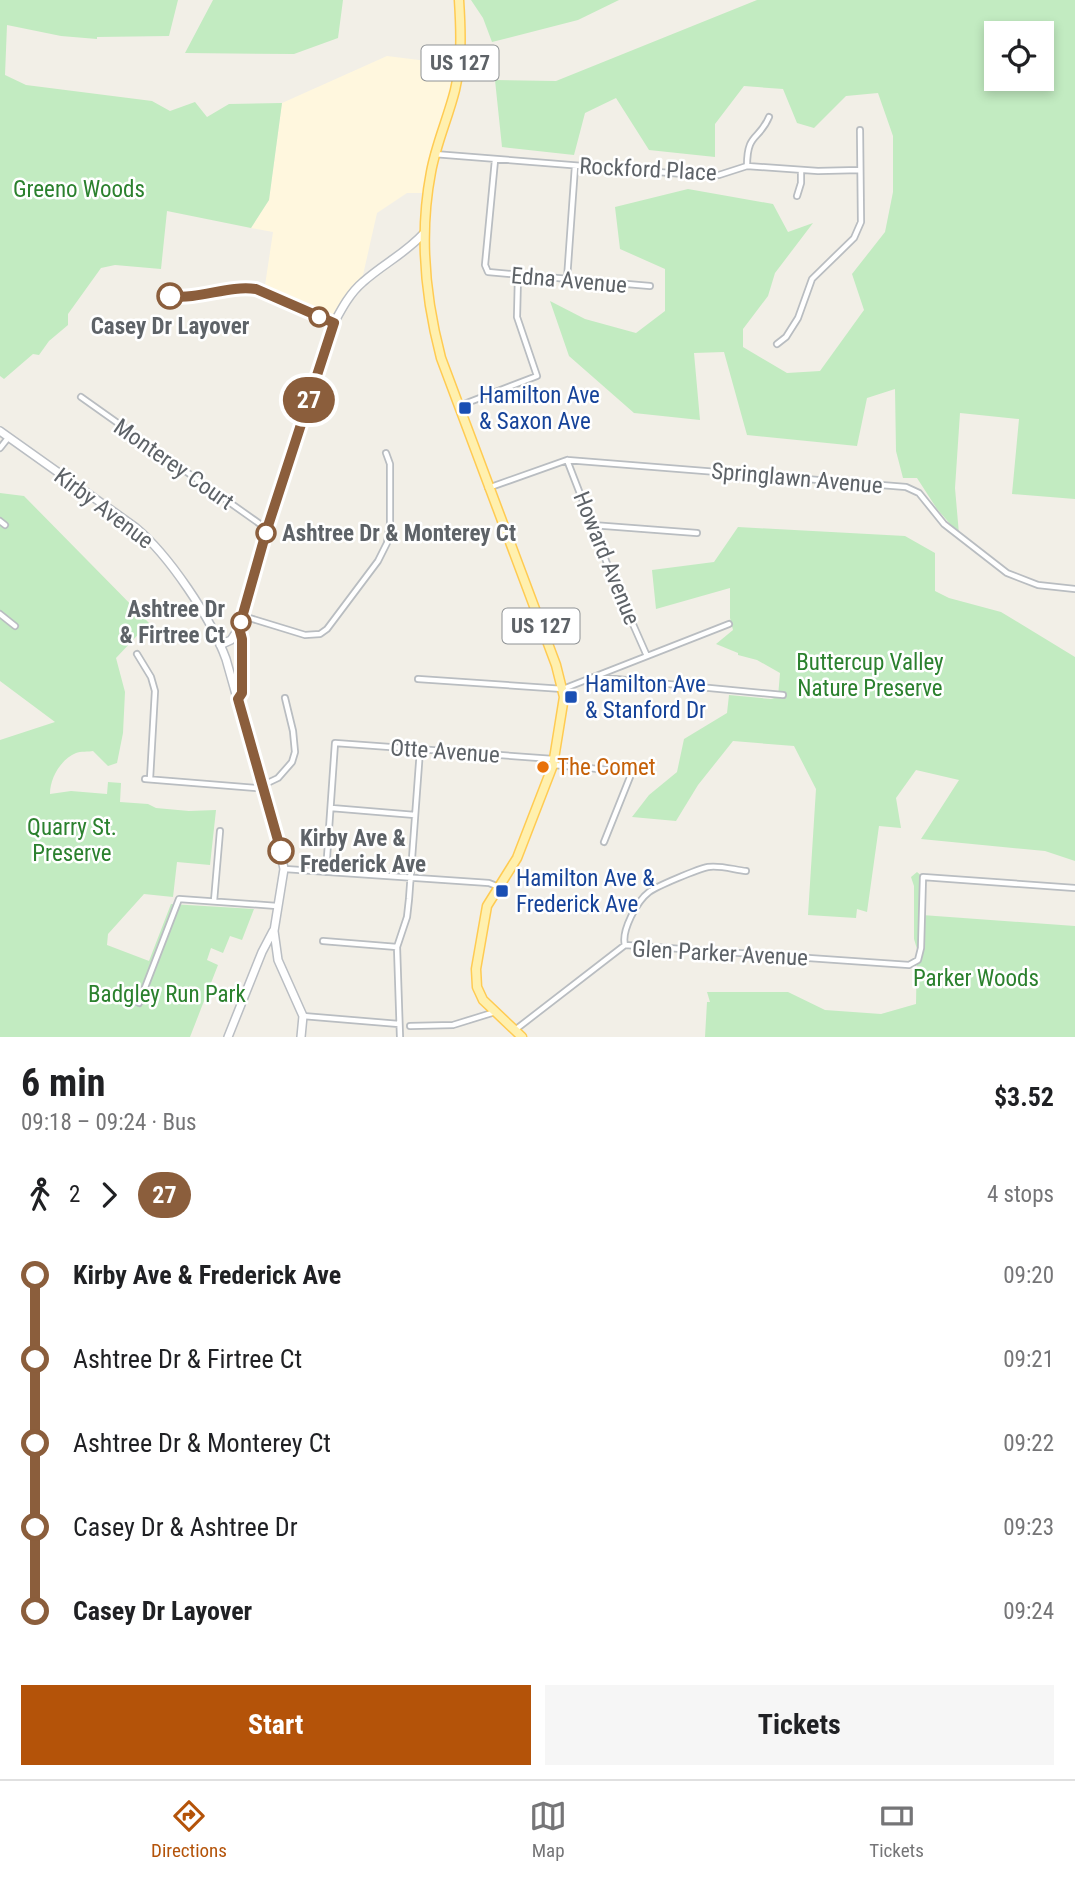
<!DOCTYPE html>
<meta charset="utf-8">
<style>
body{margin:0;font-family:"Roboto Condensed",sans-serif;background:#f6f6f6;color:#202124;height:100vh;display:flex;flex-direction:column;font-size:26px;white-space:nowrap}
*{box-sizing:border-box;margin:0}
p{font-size:23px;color:#757577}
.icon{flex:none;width:38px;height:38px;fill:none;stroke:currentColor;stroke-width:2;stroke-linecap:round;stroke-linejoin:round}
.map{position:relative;height:1037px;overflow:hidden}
.side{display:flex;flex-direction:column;background:#fff;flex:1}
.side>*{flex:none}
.badge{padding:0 14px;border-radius:23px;font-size:24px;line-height:46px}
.buttons{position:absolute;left:984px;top:21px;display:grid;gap:14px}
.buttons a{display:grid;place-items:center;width:70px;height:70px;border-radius:0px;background:#fff;box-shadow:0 4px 10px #0003;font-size:35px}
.map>.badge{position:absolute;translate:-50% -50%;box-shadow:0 0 0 4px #fff}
.legs{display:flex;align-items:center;gap:10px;height:77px;padding:0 21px;font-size:23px}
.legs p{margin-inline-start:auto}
.overview{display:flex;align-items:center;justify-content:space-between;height:119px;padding:0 21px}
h1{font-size:38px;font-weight:700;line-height:52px}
.button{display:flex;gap:14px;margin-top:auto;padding:14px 21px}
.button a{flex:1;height:80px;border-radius:0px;background:#b45309;color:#fff;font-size:28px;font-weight:700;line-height:80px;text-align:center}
.button a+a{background:#f6f6f6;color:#202124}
ul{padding:0 21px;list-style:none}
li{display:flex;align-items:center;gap:24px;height:84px;font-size:26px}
li i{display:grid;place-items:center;width:10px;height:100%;margin:0 9px;background:currentColor}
li i::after{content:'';width:18px;height:18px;margin:-9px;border:5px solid;border-radius:50%;background:#fff}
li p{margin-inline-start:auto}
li:first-child i{background:linear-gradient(#0000 50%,currentColor 0)}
li:last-child i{background:linear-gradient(currentColor 50%,#0000 0)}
.tab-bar{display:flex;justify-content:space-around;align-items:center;height:98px;border-top:2px solid #e0e0e0;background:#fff;font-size:19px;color:#757577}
.tab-bar a{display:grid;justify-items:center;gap:4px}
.tab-bar .current{color:#b45309}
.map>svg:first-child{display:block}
.commercial{fill:#fff7de}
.green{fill:#c2ebc1;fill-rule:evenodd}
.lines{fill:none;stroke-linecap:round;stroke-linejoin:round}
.street-casing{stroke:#b9bdc1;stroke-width:8}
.secondary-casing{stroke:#babec3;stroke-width:10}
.primary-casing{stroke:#ffcb52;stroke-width:11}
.street{stroke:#fff;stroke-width:4.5}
.secondary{stroke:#fff;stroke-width:7}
.primary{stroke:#fff0ae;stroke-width:8}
.line-1-casing{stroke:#fff;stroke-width:16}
.line-1{stroke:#8b5e3c;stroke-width:10}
.stop-1-dot{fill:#fff;stroke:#8b5e3c;stroke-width:3.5}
.transit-dot{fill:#1a4fb4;stroke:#fff;stroke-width:2.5}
.food-dot{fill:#e8710a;stroke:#fff;stroke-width:2.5}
.labels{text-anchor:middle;stroke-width:5;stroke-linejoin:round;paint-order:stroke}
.shield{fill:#fff;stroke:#8e9295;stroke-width:2}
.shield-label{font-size:21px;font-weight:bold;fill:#5e6368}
.street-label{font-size:23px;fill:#5e6368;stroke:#fff}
.park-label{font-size:23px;fill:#2b812e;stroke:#fff}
.stop-label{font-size:23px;font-weight:bold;fill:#5e6368;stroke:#fff;text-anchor:start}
.transit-label{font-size:23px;fill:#164399;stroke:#fff;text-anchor:start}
.food-label{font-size:23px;fill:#c56008;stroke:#fff;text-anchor:start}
</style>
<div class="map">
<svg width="1075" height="1037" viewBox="0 0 1075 1037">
<rect width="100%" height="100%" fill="#f2efe7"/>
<!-- commercial -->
<path class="commercial" d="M 387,56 L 459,65 L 428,193 L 407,193 L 377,213 L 361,284 L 334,323 L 264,292 L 273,232 L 251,228 L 269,200 L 282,103 Z"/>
<!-- green -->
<path class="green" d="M 0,0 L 178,0 L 169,36 L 97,37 L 97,39 L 61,36 L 7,25 L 5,75 L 26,85 L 152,101 L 170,111 L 195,102 L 207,117 L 229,104 L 282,103 L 269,200 L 251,228 L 167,211 L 161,269 L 115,265 L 101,268 L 68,314 L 68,325 L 49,341 L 39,355 L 33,354 L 4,379 L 0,376 Z
M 213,0 L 343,0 L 338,38 L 294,54 L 185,53 Z
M 471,0 L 619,0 L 578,20 L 492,42 L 483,18 Z
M 757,0 L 1075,0 L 1075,499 L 1012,494 L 1019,419 L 960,413 L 955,488 L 959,534 L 937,509 L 917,478 L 903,478 L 896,451 L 895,389 L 867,398 L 857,446 L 747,435 L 724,352 L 694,353 L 700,420 L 634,413 L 569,356 L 550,301 L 585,319 L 636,333 L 665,311 L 665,269 L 620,249 L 615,207 L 688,189 L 773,204 L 788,232 L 813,223 L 775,273 L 768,296 L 743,329 L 743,347 L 787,373 L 820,371 L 864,310 L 852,274 L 885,232 L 893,192 L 893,136 L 878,93 L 846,96 L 814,128 L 797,123 L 783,89 L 744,86 L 715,124 L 715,157 L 649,150 L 616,98 L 585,113 L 574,155 L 502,147 L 495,80 L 556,81 ZM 996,33 L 1041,33 L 1041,79 L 996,79 Z
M 0,493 L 24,496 L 149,623 L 116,658 L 125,692 L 123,733 L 117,763 L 108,766 L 93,751 C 89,752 80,751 76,753 C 61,759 50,778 50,794 L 71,791 L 107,794 L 108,782 L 121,783 L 120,802 L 148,804 L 156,808 L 189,811 L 216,810 L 210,865 L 177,862 L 173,897 L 144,894 L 108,934 L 107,945 L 149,961 L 171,904 L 254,909 L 242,940 L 230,936 L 223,953 L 211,948 L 207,960 L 218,965 L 190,1037 L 0,1037 L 0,740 L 55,722 L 0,681 Z
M 738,527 L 905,536 L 935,553 L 935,591 L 949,598 L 1001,612 L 1075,657 L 1075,861 L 1045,851 L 921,839 L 959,780 L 916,770 L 896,798 L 901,828 L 879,826 L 867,912 L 857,909 L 856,918 L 808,915 L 816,789 L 794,746 L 733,741 L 698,785 L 676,821 L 632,817 L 649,795 L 677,772 L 684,739 L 727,713 L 729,695 L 771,699 L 778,697 L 780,673 L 757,660 L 738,655 L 738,653 L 716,644 L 733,630 L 730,618 L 730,588 L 656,609 L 652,570 L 714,562 Z
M 917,872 L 923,877 L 922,915 L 1075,926 L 1075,1037 L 705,1037 L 707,1002 L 710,1002 L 707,992 L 788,992 L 825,1010 L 881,1014 L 916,1004 L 917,949 L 914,939 L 914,886 L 911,877 Z"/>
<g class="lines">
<!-- street casing -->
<g class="street-casing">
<path id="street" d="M 434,154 L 708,176 L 719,175 L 747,166 L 818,171 L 860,170
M 495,160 L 485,265 L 488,272 L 650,286
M 747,166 C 747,132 759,141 769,117
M 797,196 L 801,183 L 801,170
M 567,279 L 575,166
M 166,295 L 190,298 L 239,289 L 256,289 L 333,323
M 777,344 L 786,337 L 798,318 L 812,279 L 854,238 L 861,222 L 860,130
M 81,397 L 267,529
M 459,406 L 537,376 L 517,317 L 518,276
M 0,448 L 8,438
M 567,460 L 613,579 L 647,656
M 488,488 L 567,460 L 906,487 L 919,493 L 944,524 L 1007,573 L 1038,585 L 1075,589
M 0,521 L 5,525
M 592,525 L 697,533
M 0,614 L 15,626
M 243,616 L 305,635 L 320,634 L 327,629 L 378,561 L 387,543 L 390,523 L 390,464 L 386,453
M 137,654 L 151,677 L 155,691 L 150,779
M 595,677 L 783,695
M 418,679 L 563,689 L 729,624
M 554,765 L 632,772 L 604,842
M 145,779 L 257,788 L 278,778 L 292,762 L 295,752 L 293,731 L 285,698
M 331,808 L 415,815
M 285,869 L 489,883 L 499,887
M 326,872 L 335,743 L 553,759
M 214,901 L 220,831
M 323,941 L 397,947
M 625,945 C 621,931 637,901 649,892 C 657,886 698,869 708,867 C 720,865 735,870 746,871
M 139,1003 L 179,899 L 277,906
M 303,1016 L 399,1024
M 410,1026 L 453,1025 L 495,1012
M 515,1030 L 625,945 L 909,965 L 918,960 L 921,948 L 923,877 L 1075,888
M 400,1037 L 397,947 L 407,917 L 409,899 L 420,750"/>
</g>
<!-- secondary casing -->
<g class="secondary-casing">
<path id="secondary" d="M 0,431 L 135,527 C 169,555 211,618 226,659 L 281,854 L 284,869 L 274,931 L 278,960 L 303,1016 L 301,1037
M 220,645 L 231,640 L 239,628 L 267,529 L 334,323 C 342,308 350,293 363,282 C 383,264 406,253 424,233
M 238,699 L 242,693 L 242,640 L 239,629
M 228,1037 L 262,952 L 273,931"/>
</g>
<!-- primary casing -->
<g class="primary-casing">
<path id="primary" d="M 459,0 C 461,31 462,60 455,90 C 448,118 436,144 431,172 C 419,234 425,297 441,358 L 556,665 L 564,697 L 553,765 L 517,858 L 487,906 L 476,969 L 477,987 L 483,1000 L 522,1037"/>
</g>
<!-- street -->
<use href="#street" class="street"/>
<!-- secondary -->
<use href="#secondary" class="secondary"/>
<!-- primary -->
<use href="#primary" class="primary"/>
</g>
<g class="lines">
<!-- line-1 casing -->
<g class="line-1-casing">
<path id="line-1" d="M 170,296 C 200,300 227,285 256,289 L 334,323 L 267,529 L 239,628 L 242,639 L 242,693 L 238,699 L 281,851"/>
</g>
<!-- line-1 -->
<use href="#line-1" class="line-1"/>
</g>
<!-- markers -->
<g class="stop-1-dot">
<circle cx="170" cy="296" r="12"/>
<circle cx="319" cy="317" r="9"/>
<circle cx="266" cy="533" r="9"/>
<circle cx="241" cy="622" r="9"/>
<circle cx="281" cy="851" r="12"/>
</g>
<g class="transit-dot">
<rect x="458" y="401" width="14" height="14" rx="3.5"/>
<rect x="564" y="690" width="14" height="14" rx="3.5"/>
<rect x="495" y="884" width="14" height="14" rx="3.5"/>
</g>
<circle class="food-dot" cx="543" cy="767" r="7"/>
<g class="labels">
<!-- shield labels -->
<g class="shield">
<rect x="421.5" y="45.5" width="77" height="35" rx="5"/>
<rect x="502.5" y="608.5" width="77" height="35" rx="5"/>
</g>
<g class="shield-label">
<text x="460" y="70">US 127</text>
<text x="541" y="633">US 127</text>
</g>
<!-- street labels -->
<g class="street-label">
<text transform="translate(648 169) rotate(3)" y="8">Rockford Place</text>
<text transform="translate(569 280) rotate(5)" y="8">Edna Avenue</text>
<text transform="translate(174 464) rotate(35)" y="8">Monterey Court</text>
<text transform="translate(797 478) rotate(5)" y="8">Springlawn Avenue</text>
<text transform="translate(104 508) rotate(37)" y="8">Kirby Avenue</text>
<text transform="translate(607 558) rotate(68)" y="8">Howard Avenue</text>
<text transform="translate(445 751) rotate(4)" y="8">Otte Avenue</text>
<text transform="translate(720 953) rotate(3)" y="8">Glen Parker Avenue</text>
</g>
<!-- park labels -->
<g class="park-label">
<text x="79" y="197">Greeno Woods</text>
<text x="870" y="670">Buttercup Valley<tspan x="870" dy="26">Nature Preserve</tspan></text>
<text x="72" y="835">Quarry St.<tspan x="72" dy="26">Preserve</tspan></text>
<text x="976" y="986">Parker Woods</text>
<text x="167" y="1002">Badgley Run Park</text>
</g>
<!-- stop labels -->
<g class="stop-label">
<text x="170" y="334" text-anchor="middle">Casey Dr Layover</text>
<text x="282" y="541">Ashtree Dr &amp; Monterey Ct</text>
<text x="225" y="617" text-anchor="end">Ashtree Dr<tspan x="225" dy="26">&amp; Firtree Ct</tspan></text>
<text x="300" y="846">Kirby Ave &amp;<tspan x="300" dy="26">Frederick Ave</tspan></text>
</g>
<!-- transit labels -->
<g class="transit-label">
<text x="479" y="403">Hamilton Ave<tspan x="479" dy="26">&amp; Saxon Ave</tspan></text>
<text x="585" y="692">Hamilton Ave<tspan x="585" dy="26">&amp; Stanford Dr</tspan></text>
<text x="516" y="886">Hamilton Ave &amp;<tspan x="516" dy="26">Frederick Ave</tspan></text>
</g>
<!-- food labels -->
<g class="food-label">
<text x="557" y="775">The Comet</text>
</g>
</g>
</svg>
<div class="buttons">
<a><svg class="icon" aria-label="locate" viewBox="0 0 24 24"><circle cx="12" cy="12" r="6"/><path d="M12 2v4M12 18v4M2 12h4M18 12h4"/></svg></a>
</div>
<b class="badge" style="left:309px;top:400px;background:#8b5e3c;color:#fff">27</b>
</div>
<section class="side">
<div class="overview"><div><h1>6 min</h1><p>09:18 – 09:24 · Bus</p></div><b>$3.52</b></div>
<div class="legs"><svg class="icon" aria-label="walk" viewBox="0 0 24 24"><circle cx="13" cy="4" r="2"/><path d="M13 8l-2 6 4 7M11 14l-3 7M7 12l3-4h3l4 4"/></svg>2<svg class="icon" aria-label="forward" viewBox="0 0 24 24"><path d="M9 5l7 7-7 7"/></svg><b class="badge" style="background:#8b5e3c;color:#fff">27</b><p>4 stops</p></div>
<ul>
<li><i style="color:#8b5e3c"></i><b>Kirby Ave &amp; Frederick Ave</b><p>09:20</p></li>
<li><i style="color:#8b5e3c"></i><span>Ashtree Dr &amp; Firtree Ct</span><p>09:21</p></li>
<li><i style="color:#8b5e3c"></i><span>Ashtree Dr &amp; Monterey Ct</span><p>09:22</p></li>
<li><i style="color:#8b5e3c"></i><span>Casey Dr &amp; Ashtree Dr</span><p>09:23</p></li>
<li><i style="color:#8b5e3c"></i><b>Casey Dr Layover</b><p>09:24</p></li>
</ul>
<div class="button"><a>Start</a><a>Tickets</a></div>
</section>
<nav class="tab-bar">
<a class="current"><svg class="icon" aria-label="directions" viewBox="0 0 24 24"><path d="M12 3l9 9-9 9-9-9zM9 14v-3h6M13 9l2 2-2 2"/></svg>Directions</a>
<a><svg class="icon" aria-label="map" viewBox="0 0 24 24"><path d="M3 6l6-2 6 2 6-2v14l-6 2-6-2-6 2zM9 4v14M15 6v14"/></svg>Map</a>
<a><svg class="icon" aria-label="tickets" viewBox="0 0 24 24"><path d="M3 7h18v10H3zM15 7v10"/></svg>Tickets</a>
</nav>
